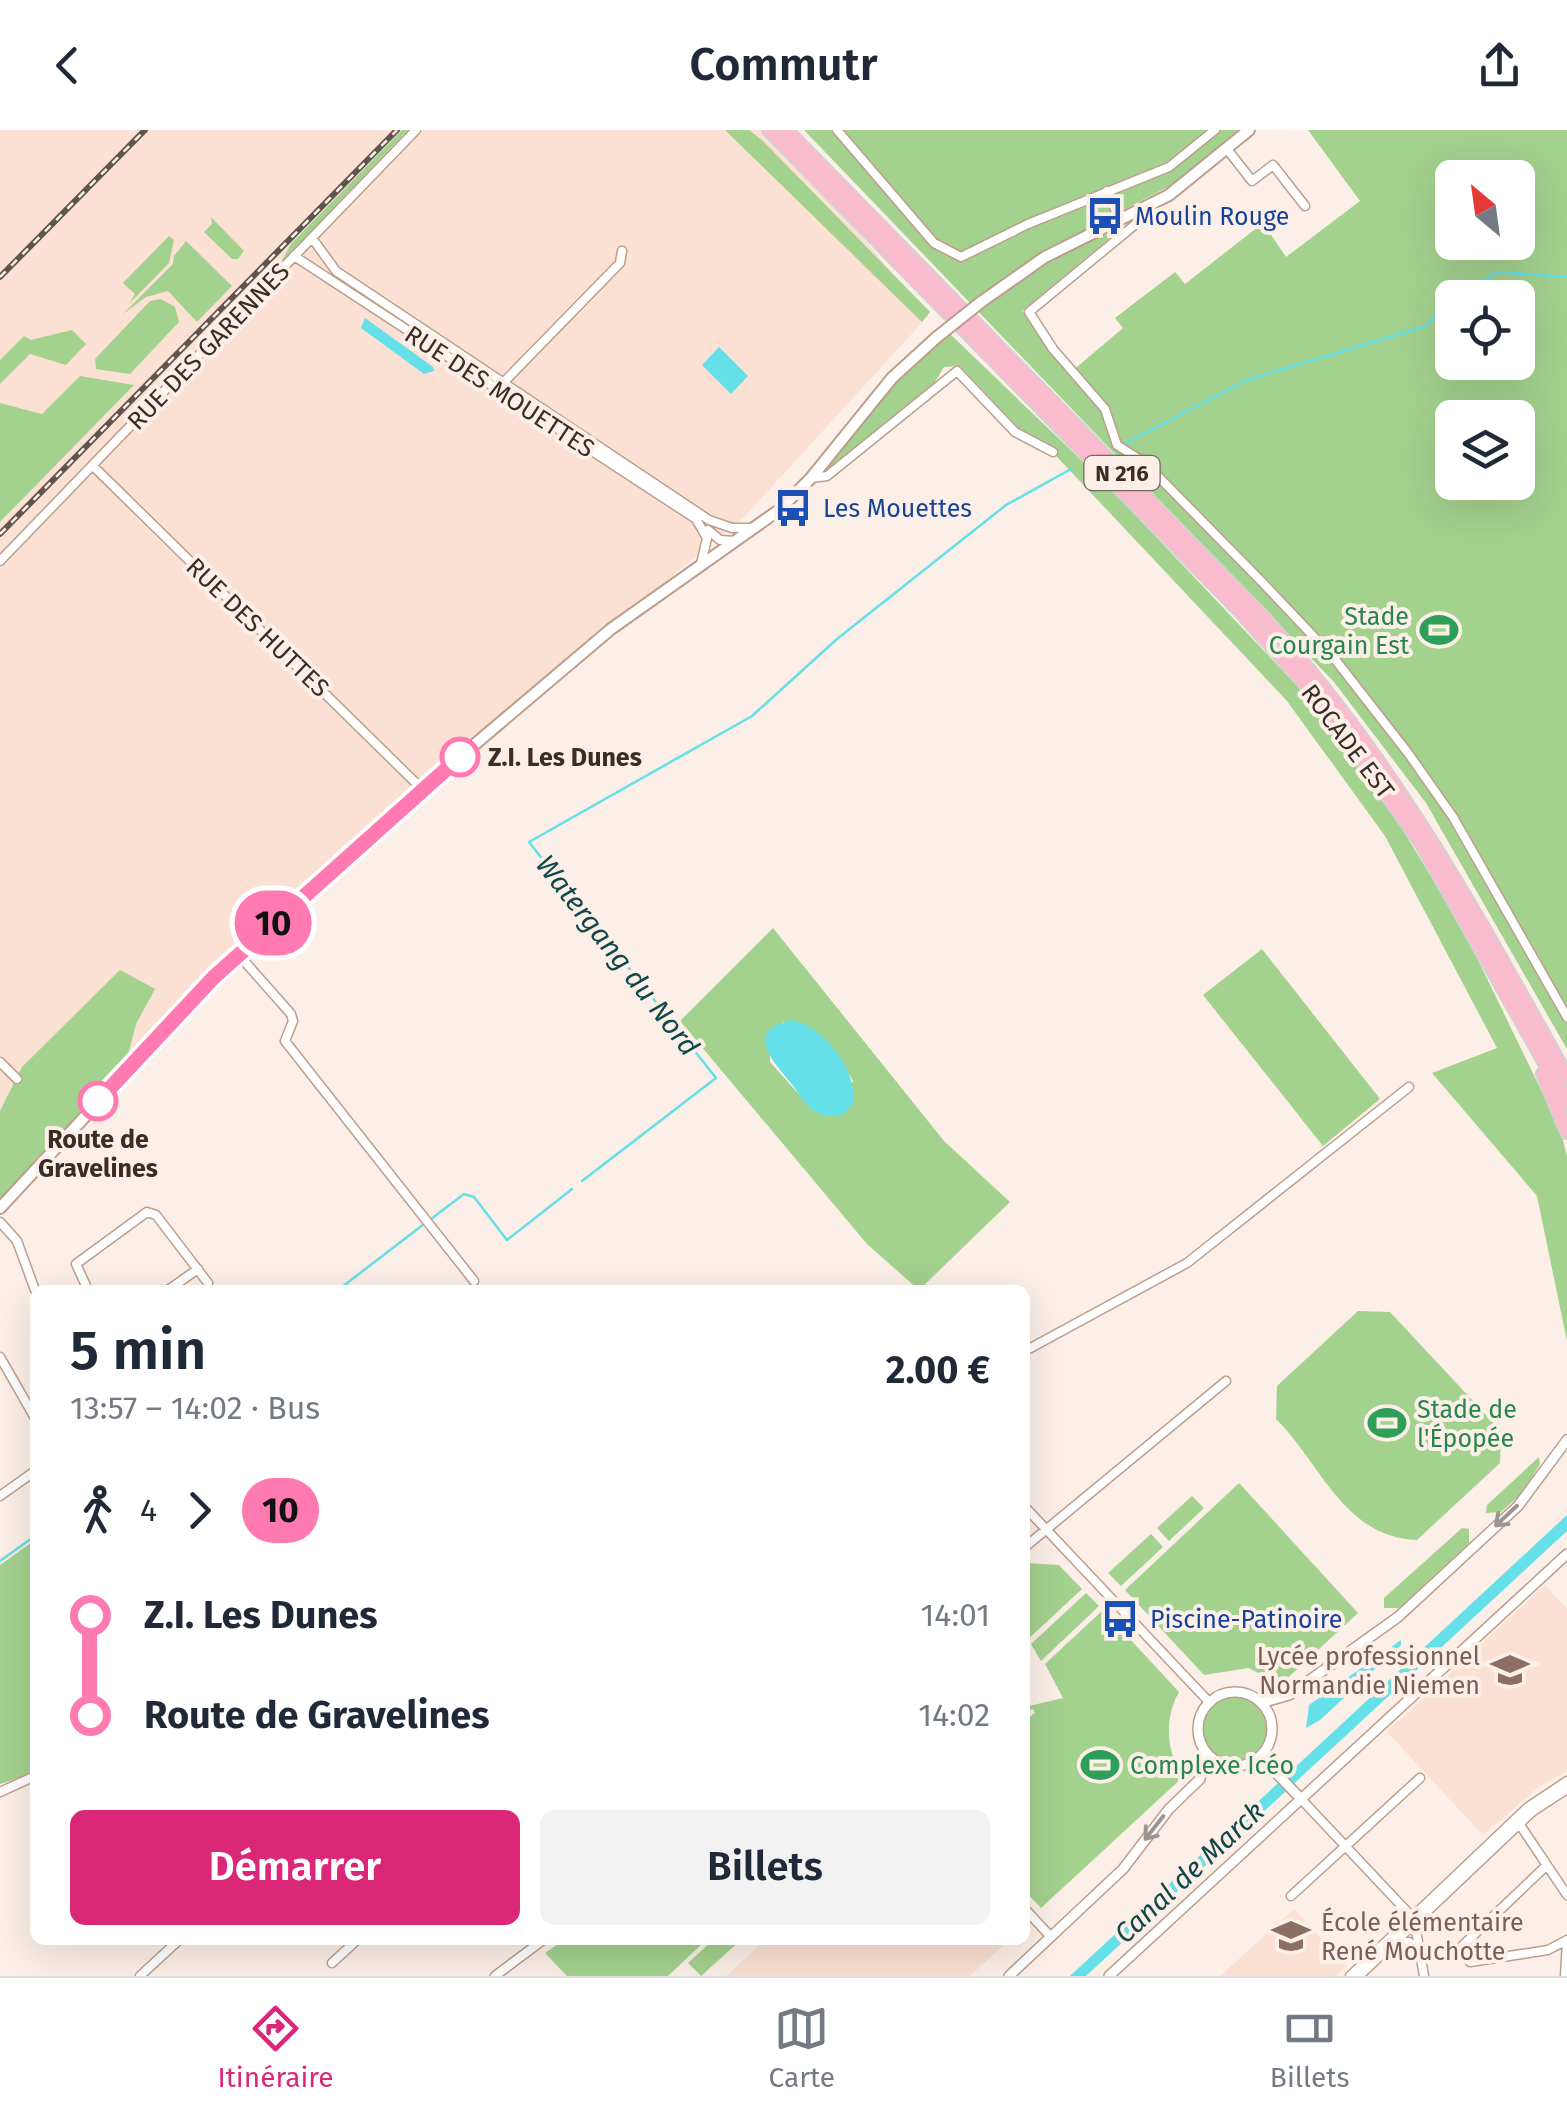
<!DOCTYPE html>
<html lang="fr">
<meta charset="utf-8">
<style>
body{margin:0;font-family:"Fira Sans",sans-serif;background:#f2f2f3;color:#1f2937;height:100vh;display:flex;flex-direction:column;font-size:38px;white-space:nowrap}
*{box-sizing:border-box;margin:0}
p{font-size:32px;color:#747a83}
.icon{flex:none;width:55px;height:55px;fill:none;stroke:currentColor;stroke-width:2;stroke-linecap:round;stroke-linejoin:round}
.map{position:relative;flex:1;overflow:hidden}
.side{position:absolute;left:30px;top:1155px;width:1000px;height:660px;display:flex;flex-direction:column;background:#fff;border-radius:15px;box-shadow:0 10px 40px #0002}
.side>*{flex:none}
.badge{padding:0 20px;border-radius:32px;font-size:35px;line-height:65px}
.needle{width:65px;rotate:331deg}
.fabs{position:absolute;left:1435px;top:30px;display:grid;gap:20px}
.fabs a{display:grid;place-items:center;width:100px;height:100px;border-radius:15px;background:#fff;box-shadow:0 10px 40px #0002;font-size:50px}
.map>.badge{position:absolute;translate:-50% -50%;box-shadow:0 0 0 5px #fff}
.legs{display:flex;align-items:center;gap:15px;height:110px;padding:0 40px;font-size:32px}
.legs p{margin-inline-start:auto}
.head{display:flex;align-items:center;justify-content:space-between;height:170px;padding:0 40px}
h1{font-size:55px;font-weight:600;line-height:75px}
.cta{display:flex;gap:20px;margin-top:auto;padding:20px 40px}
.cta a{flex:1;height:115px;border-radius:15px;background:#db2777;color:#fff;font-size:40px;font-weight:600;line-height:115px;text-align:center}
.cta a+a{background:#f2f2f3;color:#1f2937}
ul{padding:0 40px;list-style:none}
li{display:flex;align-items:center;gap:35px;height:100px;font-size:38px}
li i{display:grid;place-items:center;width:15px;height:100%;margin:0 12px;background:currentColor}
li i::after{content:'';width:25px;height:25px;margin:-12px;border:8px solid;border-radius:50%;background:#fff}
li p{margin-inline-start:auto}
li:first-child i{background:linear-gradient(#0000 50%,currentColor 0)}
li:last-child i{background:linear-gradient(currentColor 50%,#0000 0)}
header{display:flex;justify-content:space-between;align-items:center;height:130px;padding:0 40px;background:#fff;font-size:45px;font-weight:600}
.dock{display:flex;justify-content:space-around;align-items:center;height:140px;border-top:2px solid #e0e1e3;background:#fff;font-size:28px;color:#747a83}
.dock a{display:grid;justify-items:center;gap:5px}
.dock .current{color:#db2777}
.map>svg:first-child{display:block}
.built{fill:#fae1d3}
.green{fill:#a3d18e;fill-rule:evenodd}
.water{fill:#65dfe8}
.lines{fill:none;stroke-linecap:round;stroke-linejoin:round}
.stream{stroke:#65dfe8;stroke-width:2.5}
.minor-casing{stroke:#bd9e8d;stroke-width:11}
.tertiary-casing{stroke:#bd9e8d;stroke-width:12}
.secondary-casing{stroke:#bd9e8d;stroke-width:14}
.trunk-casing{stroke:#d3d1cf;stroke-width:16}
.minor{stroke:#fff;stroke-width:8}
.tertiary{stroke:#fff;stroke-width:9}
.secondary{stroke:#fff;stroke-width:10}
.trunk{stroke:#fabbce;stroke-width:12}
.rail-casing{stroke:#61544d;stroke-width:6}
.rail{stroke:#fcefe7;stroke-width:2.5;stroke-dasharray:8;stroke-linecap:butt}
.secondary-bridge-casing{stroke:#bd9e8d;stroke-width:14;stroke-linecap:butt}
.secondary-bridge{stroke:#fff;stroke-width:10}
.oneway{stroke:#9c9692}
.line-1-casing{stroke:#fff;stroke-width:22}
.line-1{stroke:#ff7ab1;stroke-width:15}
.stop-1-dot{fill:#fff;stroke:#ff7ab1;stroke-width:5}
.labels{text-anchor:middle;stroke-width:8;stroke-linejoin:round;paint-order:stroke}
.shield{fill:#fcefe7;stroke:#746760;stroke-width:2.5}
.shield-label{font-size:22px;font-weight:bold;fill:#392d26}
.transit-label{font-size:25px;fill:#164399;stroke:#fcefe7;text-anchor:start}
.street-label{font-size:25px;fill:#392d26;stroke:#fcefe7}
.leisure-label{font-size:25px;fill:#27864d;stroke:#fcefe7;text-anchor:start}
.stop-label{font-size:25px;font-weight:bold;fill:#392d26;stroke:#fcefe7;text-anchor:start}
.education-label{font-size:25px;fill:#785e54;stroke:#fcefe7;text-anchor:end}
.water-label{font-size:28px;font-style:italic;fill:#0f474b;stroke:#fcefe7}
</style>
<header><svg class="icon" aria-label="back" viewBox="0 0 24 24"><path d="M15 5l-7 7 7 7"/></svg>Commutr<svg class="icon" aria-label="share" viewBox="0 0 24 24"><path d="M12 15V3M7 8l5-5 5 5M5 13v7h14v-7"/></svg></header>
<div class="map">
<svg width="1567" height="1846" viewBox="0 0 1567 1846">
<rect width="100%" height="100%" fill="#fcefe7"/>
<!-- built -->
<path class="built" d="M 0,0 L 773,0 L 928,186 L 746,385 L 375,691 L 228,825 L 0,1062 Z
M 1545,1455 L 1567,1479 L 1567,1641 L 1539,1657 L 1483,1705 L 1387,1602 Z
M 1294,1779 L 1347,1836 L 1336,1846 L 1220,1846 Z
M 765,1810 L 1009,1810 L 970,1846 L 726,1846 Z"/>
<!-- green -->
<path class="green" d="M 402,0 L 408,0 L 280,134 L 291,114 Z
M 725,0 L 749,0 L 763,11 L 930,182 L 922,192 Z
M 804,0 L 1238,0 L 1172,55 L 1099,92 L 1109,109 L 1022,181 L 1071,242 L 1123,198 L 1115,188 L 1175,142 L 1185,154 L 1263,93 L 1286,127 L 1360,71 L 1308,0 L 1567,0 L 1567,919 L 1426,673 L 1334,552 ZM 1452,48 L 1518,48 L 1518,112 L 1452,112 ZM 1452,168 L 1518,168 L 1518,232 L 1452,232 ZM 1452,288 L 1518,288 L 1518,352 L 1452,352 Z
M 211,87 L 244,121 L 238,129 L 232,129 L 204,102 L 212,94 Z
M 169,106 L 174,110 L 169,133 L 129,174 L 135,164 L 123,153 Z
M 186,111 L 232,156 L 197,192 L 168,161 L 146,167 L 123,184 L 173,134 L 174,126 Z
M 161,169 L 175,177 L 179,192 L 130,244 L 96,239 L 95,229 L 150,171 Z
M 72,200 L 86,214 L 66,235 L 30,224 L 0,254 L 0,230 L 24,206 L 31,210 Z
M 949,203 L 1104,352 L 1304,563 L 1343,613 L 1393,684 L 1463,799 L 1560,999 L 1567,1026 L 1567,1211 L 1537,1066 L 1432,943 L 1497,918 L 1385,706 L 1287,571 L 1043,312 L 1020,300 L 960,236 L 944,237 L 933,255 L 823,343 L 881,268 Z
M 80,246 L 134,255 L 0,392 L 0,273 L 42,284 Z
M 773,798 L 944,1011 L 1010,1072 L 919,1160 L 867,1114 L 680,891 ZM 783,892 C 819,891 837,923 853,951 L 828,986 L 814,981 L 770,932 L 770,904 Z
M 1262,819 L 1380,969 L 1323,1016 L 1203,865 Z
M 120,840 L 155,859 L 136,894 L 126,933 L 0,1071 L 0,981 L 22,937 Z
M 1358,1181 L 1390,1182 L 1501,1301 L 1500,1333 L 1417,1410 C 1344,1408 1320,1332 1276,1289 L 1277,1256 Z
M 1539,1327 L 1540,1334 L 1521,1364 L 1501,1382 L 1486,1383 L 1487,1375 Z
M 1239,1353 L 1358,1483 L 1280,1555 L 1249,1538 L 1204,1545 L 1125,1460 Z
M 1192,1366 L 1204,1378 L 1169,1411 L 1157,1398 Z
M 1462,1398 L 1469,1399 L 1469,1413 L 1399,1478 L 1384,1478 L 1384,1468 Z
M 1151,1404 L 1163,1417 L 1121,1456 L 1108,1443 Z
M 35,1410 L 35,1643 L 0,1654 L 0,1435 Z
M 1025,1433 L 1059,1435 L 1082,1459 L 1025,1512 Z
M 1086,1463 L 1099,1476 L 1041,1531 L 1031,1514 Z
M 1103,1480 L 1179,1562 C 1164,1588 1166,1622 1183,1647 L 1041,1778 L 1025,1761 L 1025,1590 L 1035,1583 L 1033,1579 L 1025,1582 L 1025,1577 L 1063,1568 L 1045,1534 Z
M1203 1599a32 32 0 1 1 64 0a32 32 0 1 1-64 0Z
M 564,1810 L 706,1810 L 668,1846 L 567,1846 L 545,1823 Z
M 713,1810 L 741,1810 L 701,1846 L 688,1833 Z"/>
<!-- water -->
<path class="water" d="M 365,188 L 433,237 L 434,241 L 424,244 L 361,198 Z
M 719,217 L 748,246 L 731,264 L 702,235 Z
M 794,890 C 826,899 858,941 853,974 L 842,985 C 834,986 825,987 818,983 C 805,977 799,963 791,953 C 774,932 741,899 794,890 Z
M 1567,1385 L 1567,1401 L 1086,1846 L 1070,1846 Z
M 1401,1510 L 1401,1515 L 1320,1590 L 1306,1598 L 1309,1575 Z"/>
<g class="lines">
<!-- stream -->
<path class="stream" d="M 1455,168 L 1497,142 L 1567,147
M 1124,314 L 1247,250 L 1426,196 L 1452,170
M 582,1051 L 716,948 L 529,712 L 752,586 L 837,509 L 1006,375 L 1073,338
M 431,1089 L 464,1064 L 474,1067 L 507,1110 L 572,1059
M 338,1160 L 424,1094
M 0,1431 L 35,1406"/>
<!-- minor casing -->
<g class="minor-casing">
<path id="minor" d="M 837,0 L 934,113 L 961,127 L 1028,94 L 1169,37 L 1215,0
M 1227,19 L 1252,51 L 1273,35 L 1305,76
M 1107,61 L 1120,90
M 1152,75 L 1137,93 L 1029,182 L 1053,219 L 1105,279 L 1117,315 L 1145,333 L 1262,452 L 1334,528 L 1408,623 L 1453,687 L 1567,887
M 312,108 L 336,141 L 709,390 L 732,398 L 751,398
M 294,126 L 696,389 L 707,408 L 701,434
M 501,255 L 620,133 L 622,121
M 93,336 L 422,659
M 811,348 L 827,346 L 957,241 L 1015,302 L 1053,322
M 708,400 L 720,410 L 735,411
M 0,431 L 416,0
M 238,824 L 291,884 L 293,891 L 285,911 L 474,1151
M 0,932 L 17,949
M 0,1092 L 17,1111 L 35,1160
M 88,1160 L 76,1134 L 147,1082 L 156,1085 L 208,1153
M 168,1160 L 198,1139
M 1025,1221 L 1187,1133 L 1409,957
M 0,1227 L 35,1288
M 0,1366 L 35,1341
M 1025,1377 L 1210,1573
M 1025,1417 L 1226,1251
M 0,1662 L 35,1646
M 1301,1669 L 1414,1789 L 1424,1846
M 1518,1692 L 1567,1765
M 1547,1735 L 1459,1819 L 1470,1832 L 1548,1820 L 1565,1811
M 1291,1766 L 1420,1648
M 1025,1779 L 1051,1807
M 1394,1812 L 1409,1812 L 1419,1823
M 332,1833 L 357,1810
M 140,1846 L 179,1810
M 495,1846 L 543,1810
M 1350,1846 L 1528,1677 L 1567,1651
M 1359,1846 L 1532,1682 L 1567,1659
M 1565,1846 L 1567,1810"/>
</g>
<!-- tertiary casing -->
<g class="tertiary-casing">
<path id="tertiary" d="M1198 1599a37 37 0 1 1 74 0a37 37 0 1 1-74 0Z
M 1261,1573 L 1289,1565 L 1398,1487 L 1518,1376 L 1567,1310
M 1260,1626 L 1301,1669
M 1009,1846 L 1123,1739 L 1169,1679 L 1200,1649 L 1205,1621
M 1109,1846 L 1567,1424"/>
</g>
<!-- secondary casing -->
<g class="secondary-casing">
<path id="secondary" d="M 981,172 L 1045,127 L 1169,65 L 1249,0
M 0,1078 L 222,839 L 422,659 L 611,499 L 779,380 L 811,348 L 892,248 L 937,207"/>
</g>
<!-- trunk casing -->
<g class="trunk-casing">
<path id="trunk" d="M 769,0 L 1239,480 L 1319,569 L 1420,711 L 1567,972
M 786,0 L 1260,484 C 1389,623 1476,783 1567,947
M 1543,944 L 1567,1002"/>
</g>
<!-- minor -->
<use href="#minor" class="minor"/>
<!-- tertiary -->
<use href="#tertiary" class="tertiary"/>
<!-- secondary -->
<use href="#secondary" class="secondary"/>
<!-- trunk -->
<use href="#trunk" class="trunk"/>
<!-- rail casing -->
<g class="rail-casing">
<path id="rail" d="M 0,147 L 145,0
M 0,404 L 397,0"/>
</g>
<!-- rail -->
<use href="#rail" class="rail"/>
<!-- secondary-bridge casing -->
<g class="secondary-bridge-casing">
<path id="secondary-bridge" d="M 937,207 L 981,172"/>
</g>
<!-- secondary-bridge -->
<use href="#secondary-bridge" class="secondary-bridge"/>
</g>
<!-- one-way arrows -->
<defs><path id="oneway-shaft" d="M-6 0H5M1.5-3L5.5 0L1.5 3" fill="none" stroke-width="1.6" stroke-linecap="round" stroke-linejoin="round" transform="scale(2.5)"/></defs>
<g class="oneway">
<use href="#oneway-shaft" transform="translate(1506 1386) rotate(137)"/>
<use href="#oneway-shaft" transform="translate(1154 1698) rotate(128)"/>
</g>
<g class="lines">
<!-- line-1 casing -->
<g class="line-1-casing">
<path id="line-1" d="M 98,971 L 214,847 L 460,627"/>
</g>
<!-- line-1 -->
<use href="#line-1" class="line-1"/>
</g>
<!-- icons -->
<defs>
<g id="bus-bare" transform="scale(3)"><path d="M-5-6H5V4H4V6H2V4H-2V6H-4V4H-5ZM-3.5-4V0h7V-4ZM-3.5 1.2v1.5H-2V1.2ZM2 1.2v1.5H3.5V1.2Z" fill="#1a4fb4" stroke="#fcefe7" stroke-width="2.5" paint-order="stroke"/></g>
<g id="stadium-bare" transform="scale(3)"><path d="M0-5a6.5 5 0 1 0 0 10a6.5 5 0 1 0 0-10ZM-3.5-1.8h7v3.6h-7Z" fill="#2e9e5b" stroke="#fcefe7" stroke-width="2.5" paint-order="stroke"/></g>
<g id="school-bare" transform="scale(3)"><path d="M0-5L7-2L0 1L-7-2ZM-4 1L0 2.5L4 1V4Q0 6-4 4Z" fill="#8d6e63" stroke="#fcefe7" stroke-width="2.5" paint-order="stroke"/></g>
</defs>
<g fill-rule="evenodd">
<use href="#bus-bare" x="1105" y="86"/>
<use href="#bus-bare" x="793" y="378"/>
<use href="#stadium-bare" x="1439" y="500"/>
<use href="#stadium-bare" x="1387" y="1293"/>
<use href="#bus-bare" x="1120" y="1489"/>
<use href="#school-bare" x="1510" y="1540"/>
<use href="#stadium-bare" x="1100" y="1635"/>
<use href="#school-bare" x="1291" y="1806"/>
</g>
<!-- markers -->
<g class="stop-1-dot">
<circle cx="460" cy="627" r="18"/>
<circle cx="98" cy="971" r="18"/>
</g>
<g class="labels">
<!-- shield labels -->
<rect class="shield" x="1084.5" y="326" width="75" height="34" rx="8"/>
<g class="shield-label">
<text x="1122" y="351">N 216</text>
</g>
<!-- transit labels -->
<g class="transit-label">
<text x="1135" y="95">Moulin Rouge</text>
<text x="823" y="387">Les Mouettes</text>
<text x="1150" y="1498">Piscine-Patinoire</text>
</g>
<!-- street labels -->
<g class="street-label">
<text transform="translate(208 216) rotate(-46)" y="9">RUE DES GARENNES</text>
<text transform="translate(500 261) rotate(33)" y="9">RUE DES MOUETTES</text>
<text transform="translate(258 497) rotate(44)" y="9">RUE DES HUTTES</text>
<text transform="translate(1348 611) rotate(53)" y="9">ROCADE EST</text>
</g>
<!-- leisure labels -->
<g class="leisure-label">
<text x="1409" y="495" text-anchor="end">Stade<tspan x="1409" dy="29">Courgain Est</tspan></text>
<text x="1417" y="1288">Stade de<tspan x="1417" dy="29">l'Épopée</tspan></text>
<text x="1130" y="1644">Complexe Icéo</text>
</g>
<!-- stop labels -->
<g class="stop-label">
<text x="488" y="636">Z.I. Les Dunes</text>
<text x="98" y="1018" text-anchor="middle">Route de<tspan x="98" dy="29">Gravelines</tspan></text>
</g>
<!-- education labels -->
<g class="education-label">
<text x="1480" y="1535">Lycée professionnel<tspan x="1480" dy="29">Normandie Niemen</tspan></text>
<text x="1321" y="1801" text-anchor="start">École élémentaire<tspan x="1321" dy="29">René Mouchotte</tspan></text>
</g>
<!-- water labels -->
<g class="water-label">
<text transform="translate(618 825) rotate(52)" y="10">Watergang du Nord</text>
<text transform="translate(1189 1742) rotate(-43)" y="10">Canal de Marck</text>
</g>
</g>
</svg>
<div class="fabs">
<a><svg class="needle" viewBox="-14 -14 28 28"><path d="M0-13l5 13h-10z" fill="#e53935"/><path d="M0 13l5-13h-10z" fill="#747a83"/></svg></a>
<a><svg class="icon" aria-label="locate" viewBox="0 0 24 24"><circle cx="12" cy="12" r="6"/><path d="M12 2v4M12 18v4M2 12h4M18 12h4"/></svg></a>
<a><svg class="icon" aria-label="layers" viewBox="0 0 24 24"><path d="M12 4l9 5-9 5-9-5zM3 14l9 5 9-5"/></svg></a>
</div>
<b class="badge" style="left:273px;top:793px;background:#ff7ab1;color:#111">10</b>
<section class="side">
<div class="head"><div><h1>5 min</h1><p>13:57 – 14:02 · Bus</p></div><b>2.00 €</b></div>
<div class="legs"><svg class="icon" aria-label="walk" viewBox="0 0 24 24"><circle cx="13" cy="4" r="2"/><path d="M13 8l-2 6 4 7M11 14l-3 7M7 12l3-4h3l4 4"/></svg>4<svg class="icon" aria-label="forward" viewBox="0 0 24 24"><path d="M9 5l7 7-7 7"/></svg><b class="badge" style="background:#ff7ab1;color:#111">10</b></div>
<ul>
<li><i style="color:#ff7ab1"></i><b>Z.I. Les Dunes</b><p>14:01</p></li>
<li><i style="color:#ff7ab1"></i><b>Route de Gravelines</b><p>14:02</p></li>
</ul>
<div class="cta"><a>Démarrer</a><a>Billets</a></div>
</section>
</div>
<nav class="dock">
<a class="current"><svg class="icon" aria-label="directions" viewBox="0 0 24 24"><path d="M12 3l9 9-9 9-9-9zM9 14v-3h6M13 9l2 2-2 2"/></svg>Itinéraire</a>
<a><svg class="icon" aria-label="map" viewBox="0 0 24 24"><path d="M3 6l6-2 6 2 6-2v14l-6 2-6-2-6 2zM9 4v14M15 6v14"/></svg>Carte</a>
<a><svg class="icon" aria-label="tickets" viewBox="0 0 24 24"><path d="M3 7h18v10H3zM15 7v10"/></svg>Billets</a>
</nav>
